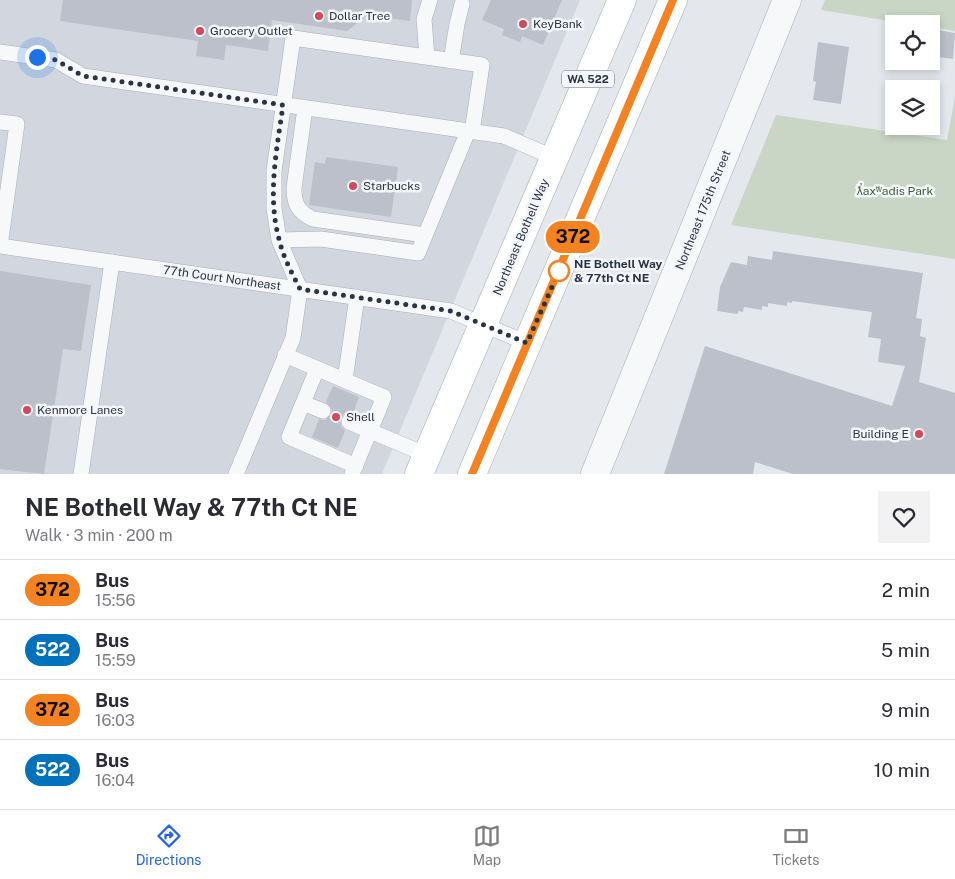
<!DOCTYPE html>
<meta charset="utf-8">
<style>
body{margin:0;font-family:"Public Sans",sans-serif;background:#f2f2f3;color:#2b2b33;height:100vh;display:flex;flex-direction:column;font-size:19px;white-space:nowrap}
*{box-sizing:border-box;margin:0}
p{font-size:16px;color:#7c7c81}
.icon{flex:none;width:28px;height:28px;fill:none;stroke:currentColor;stroke-width:2;stroke-linecap:round;stroke-linejoin:round}
.map{position:relative;height:474px;overflow:hidden}
.drawer{display:flex;flex-direction:column;background:#fff;flex:1}
.drawer>*{flex:none}
.badge{padding:0 10px;border-radius:16px;font-size:18px;line-height:32px}
.controls{position:absolute;left:885px;top:15px;display:grid;gap:10px}
.controls a{display:grid;place-items:center;width:55px;height:55px;border-radius:0px;background:#fff;box-shadow:0 2px 8px #0003;font-size:25px}
.you{position:absolute;width:25px;height:25px;margin:-12px;border:4px solid #fff;border-radius:50%;background:#1a73e8;box-shadow:0 0 0 8px #1a73e833}
.map>.badge{position:absolute;translate:-50% -50%;box-shadow:0 0 0 2px #fff}
.round{display:grid;place-items:center;flex:none;width:52px;height:52px;border-radius:0px;background:#f2f2f3}
.head{display:flex;align-items:center;justify-content:space-between;height:85px;padding:0 25px}
h1{font-size:24px;font-weight:700;line-height:38px}
ul{padding:0;list-style:none}
li{display:flex;align-items:center;gap:15px;height:60px;padding:0 25px;border-top:1px solid #e1e1e2}
li div{flex:1}
li b{display:block;font-size:19px}
li em{font-style:normal}
li .badge{min-width:55px;font-weight:700;text-align:center}
.tabs{display:flex;justify-content:space-around;align-items:center;height:70px;border-top:1px solid #e1e1e2;background:#fff;font-size:14px;color:#7c7c81}
.tabs a{display:grid;justify-items:center;gap:2px}
.tabs .current{color:#2563eb}
.map>svg:first-child{display:block}
.built{fill:#d2d6de}
.green{fill:#c9d6c5}
.building{fill:#bbc0ca}
.lines{fill:none;stroke-linecap:round;stroke-linejoin:round}
.service-casing{stroke:#a9aeb7;stroke-width:16}
.tertiary-casing{stroke:#a9aeb7;stroke-width:29}
.primary-casing{stroke:#a3abb8;stroke-width:29}
.service{stroke:#f7f8fa;stroke-width:15}
.tertiary{stroke:#f7f8fa;stroke-width:28}
.primary{stroke:#fff;stroke-width:28}
.line-casing{stroke:#fff;stroke-width:11}
.line{stroke:#f58220;stroke-width:8}
.walk{stroke:#2b3445;stroke-width:5;stroke-dasharray:0 9}
.poi-dot{fill:#d1495b;stroke:#f4f6f9;stroke-width:2}
.stop-dot{fill:#fff;stroke:#f58220;stroke-width:2.5}
.labels{text-anchor:middle;stroke-width:5;stroke-linejoin:round;paint-order:stroke}
.shield{fill:#f4f6f9;stroke:#676e7b;stroke-width:1}
.shield-label{font-size:11px;font-weight:bold;fill:#2b3445}
.poi-label{font-size:12px;fill:#2b3445;stroke:#f4f6f9;text-anchor:start}
.park-label{font-size:12px;fill:#3f6138;stroke:#f4f6f9}
.street-label{font-size:12px;fill:#2b3445;stroke:#f4f6f9}
.stop-label{font-size:12px;font-weight:bold;fill:#2b3445;stroke:#f4f6f9;text-anchor:start}
</style>
<div class="map">
<svg width="955" height="474" viewBox="0 0 955 474">
<rect width="100%" height="100%" fill="#e4e7ec"/>
<!-- built -->
<path class="built" d="M 0,0 L 580,0 L 382,474 L 0,474 Z"/>
<!-- green -->
<path class="green" d="M 825,0 L 955,0 L 955,31 L 931,27 L 931,24 L 909,24 L 821,10 Z
M 955,97 L 955,259 L 731,225 L 776,115 L 947,140 Z"/>
<!-- building -->
<path class="building" d="M 63,0 L 412,0 L 410,21 L 368,15 L 347,31 L 272,20 L 268,51 L 226,45 L 224,60 L 196,56 L 198,41 L 60,21 Z
M 491,0 L 562,0 L 543,45 L 522,36 L 520,42 L 502,35 L 504,29 L 482,20 Z
M 931,29 L 955,33 L 953,59 L 931,56 Z
M 818,42 L 849,47 L 841,104 L 813,100 L 816,82 L 813,81 Z
M 326,157 L 398,167 L 391,217 L 309,205 L 315,162 L 325,164 Z
M 773,251 L 923,273 L 916,318 L 922,319 L 920,336 L 926,338 L 919,382 L 955,393 L 955,474 L 793,474 L 755,462 L 753,474 L 664,474 L 705,346 L 892,406 L 905,366 L 878,362 L 881,339 L 868,337 L 872,312 L 792,301 L 792,303 L 787,302 L 787,306 L 768,303 L 768,307 L 762,306 L 762,310 L 744,307 L 743,312 L 738,311 L 738,314 L 717,311 L 720,287 L 731,262 L 747,265 L 748,256 L 772,260 Z
M 0,271 L 91,285 L 81,351 L 63,349 L 44,474 L 0,469 Z
M 333,386 L 359,397 L 353,413 L 344,414 L 340,419 L 341,427 L 345,431 L 338,448 L 312,437 L 319,419 L 325,420 L 331,415 L 332,409 L 326,402 Z"/>
<g class="lines">
<!-- service casing -->
<g class="service-casing">
<path id="service" d="M 0,52 L 56,60 L 83,76 L 504,136 L 555,158
M 427,57 L 424,19 L 430,0
M 451,61 L 457,24 L 462,4
M 305,108 L 294,188 C 294,204 298,212 313,219 L 425,235
M 0,122 L 17,124 L 0,246 L 451,311 L 527,343
M 279,240 L 321,239 L 418,253 L 468,131
M 285,355 L 384,397 L 352,474
M 317,369 L 289,437 L 356,466
M 345,380 L 357,297
M 303,403 L 323,411
M 349,422 L 427,455
M 81,474 L 112,262
M 236,474 L 293,338 L 300,289 L 279,240 L 274,208 L 274,171 L 293,38 L 482,65 L 472,132"/>
</g>
<!-- tertiary casing -->
<g class="tertiary-casing">
<path id="tertiary" d="M 595,474 L 787,0"/>
</g>
<!-- primary casing -->
<g class="primary-casing">
<path id="primary" d="M 419,474 L 622,0
M 472,474 L 673,0"/>
</g>
<!-- service -->
<use href="#service" class="service"/>
<!-- tertiary -->
<use href="#tertiary" class="tertiary"/>
<!-- primary -->
<use href="#primary" class="primary"/>
</g>
<g class="lines">
<!-- line casing -->
<g class="line-casing">
<path id="line" d="M 472,474 L 673,0"/>
</g>
<!-- line -->
<use href="#line" class="line"/>
<!-- walk -->
<path class="walk" d="M 37,57 L 56,60 L 83,76 L 283,105 C 277,149 267,195 279,239 C 283,257 292,273 300,289 L 451,311 L 527,343 L 559,271"/>
</g>
<!-- markers -->
<g class="poi-dot">
<circle cx="319" cy="16" r="5"/>
<circle cx="523" cy="24" r="5"/>
<circle cx="200" cy="31" r="5"/>
<circle cx="353" cy="186" r="5"/>
<circle cx="27" cy="410" r="5"/>
<circle cx="336" cy="417" r="5"/>
<circle cx="919" cy="434" r="5"/>
</g>
<circle class="stop-dot" cx="559" cy="271" r="10"/>
<g class="labels">
<!-- shield labels -->
<rect class="shield" x="562" y="70.5" width="52" height="17" rx="4"/>
<g class="shield-label">
<text x="588" y="83">WA 522</text>
</g>
<!-- poi labels -->
<g class="poi-label">
<text x="329" y="20">Dollar Tree</text>
<text x="533" y="28">KeyBank</text>
<text x="210" y="35">Grocery Outlet</text>
<text x="363" y="190">Starbucks</text>
<text x="37" y="414">Kenmore Lanes</text>
<text x="346" y="421">Shell</text>
<text x="909" y="438" text-anchor="end">Building E</text>
</g>
<!-- park labels -->
<g class="park-label">
<text x="895" y="195">ƛ̕ax̌ʷadis Park</text>
</g>
<!-- street labels -->
<g class="street-label">
<text transform="translate(703 210) rotate(-68)" y="4">Northeast 175th Street</text>
<text transform="translate(521 237) rotate(-67)" y="4">Northeast Bothell Way</text>
<text transform="translate(222 278) rotate(8)" y="4">77th Court Northeast</text>
</g>
<!-- stop labels -->
<g class="stop-label">
<text x="574" y="268">NE Bothell Way<tspan x="574" dy="14">&amp; 77th Ct NE</tspan></text>
</g>
</g>
</svg>
<div class="controls">
<a><svg class="icon" aria-label="locate" viewBox="0 0 24 24"><circle cx="12" cy="12" r="6"/><path d="M12 2v4M12 18v4M2 12h4M18 12h4"/></svg></a>
<a><svg class="icon" aria-label="layers" viewBox="0 0 24 24"><path d="M12 4l9 5-9 5-9-5zM3 14l9 5 9-5"/></svg></a>
</div>
<div class="you" style="left:37px;top:57px"></div>
<b class="badge" style="left:573px;top:237px;background:#f58220;color:#111">372</b>
</div>
<section class="drawer">
<div class="head"><div><h1>NE Bothell Way &amp; 77th Ct NE</h1><p>Walk · 3 min · 200 m</p></div><a class="round"><svg class="icon" aria-label="heart" viewBox="0 0 24 24"><path d="M12 20l-8-8c-3-5 5-10 8-4 3-6 11-1 8 4z"/></svg></a></div>
<ul>
<li><span class="badge" style="background:#f58220;color:#111">372</span><div><b>Bus</b><p>15:56</p></div><em>2 min</em></li>
<li><span class="badge" style="background:#0072bc;color:#fff">522</span><div><b>Bus</b><p>15:59</p></div><em>5 min</em></li>
<li><span class="badge" style="background:#f58220;color:#111">372</span><div><b>Bus</b><p>16:03</p></div><em>9 min</em></li>
<li><span class="badge" style="background:#0072bc;color:#fff">522</span><div><b>Bus</b><p>16:04</p></div><em>10 min</em></li>
</ul>
</section>
<nav class="tabs">
<a class="current"><svg class="icon" aria-label="directions" viewBox="0 0 24 24"><path d="M12 3l9 9-9 9-9-9zM9 14v-3h6M13 9l2 2-2 2"/></svg>Directions</a>
<a><svg class="icon" aria-label="map" viewBox="0 0 24 24"><path d="M3 6l6-2 6 2 6-2v14l-6 2-6-2-6 2zM9 4v14M15 6v14"/></svg>Map</a>
<a><svg class="icon" aria-label="tickets" viewBox="0 0 24 24"><path d="M3 7h18v10H3zM15 7v10"/></svg>Tickets</a>
</nav>
